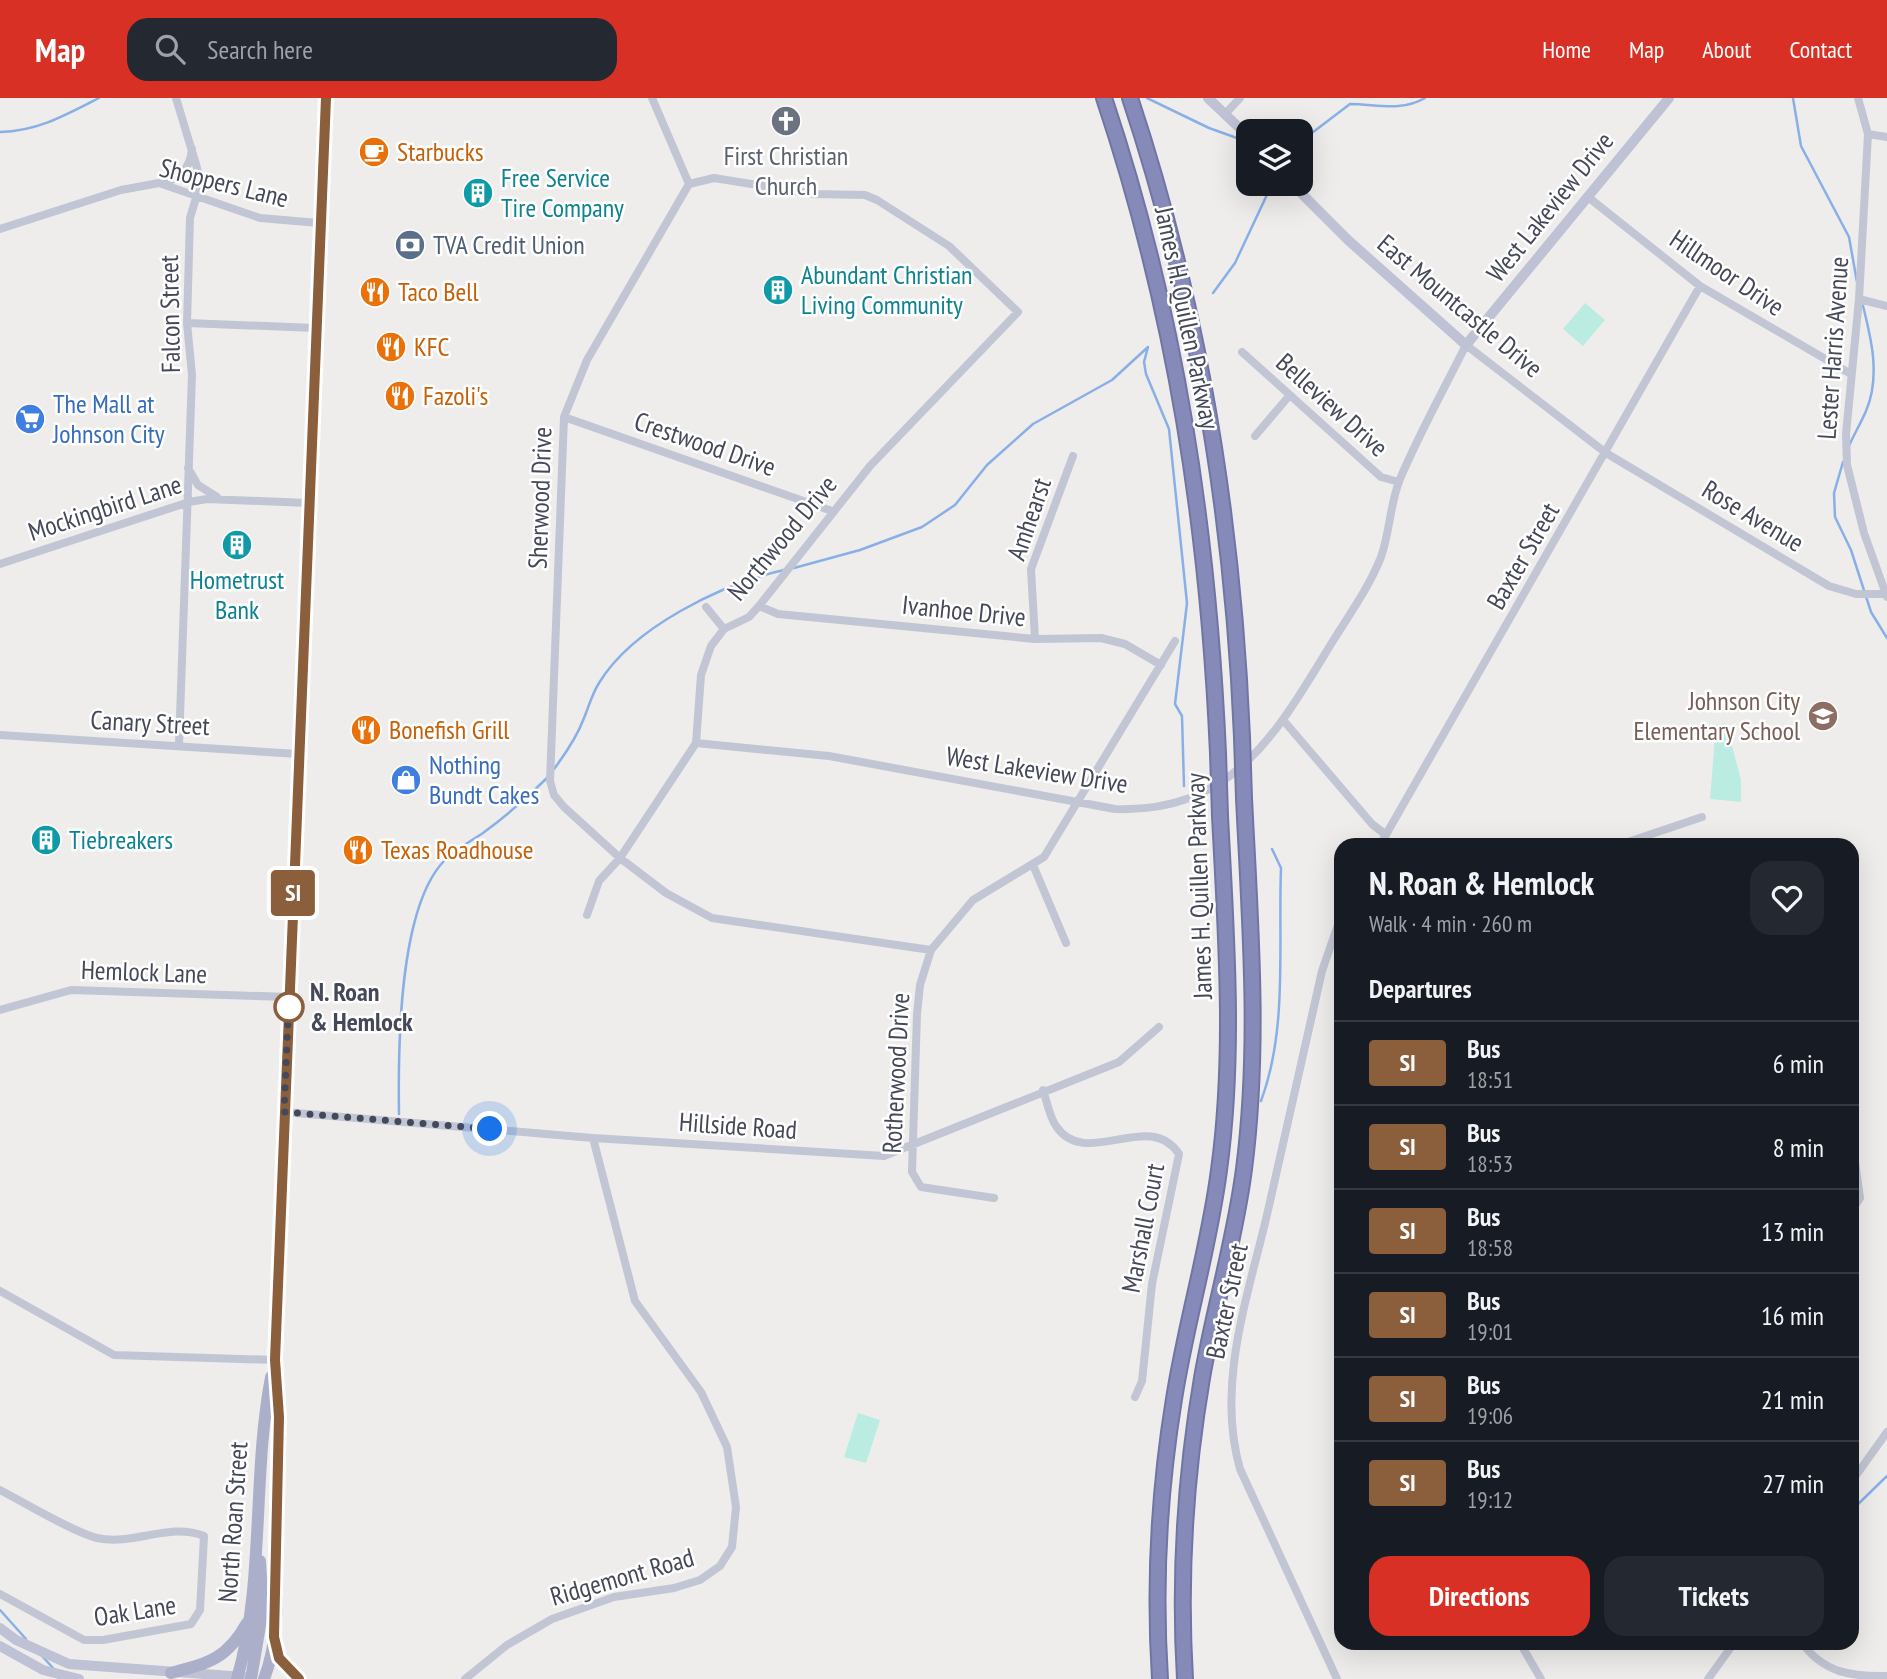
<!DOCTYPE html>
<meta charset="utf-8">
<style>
body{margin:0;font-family:"PT Sans Narrow",sans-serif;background:#242831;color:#f1f3f6;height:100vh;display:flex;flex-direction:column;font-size:26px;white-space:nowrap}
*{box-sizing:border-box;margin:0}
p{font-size:23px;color:#9ea1a6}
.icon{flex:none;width:38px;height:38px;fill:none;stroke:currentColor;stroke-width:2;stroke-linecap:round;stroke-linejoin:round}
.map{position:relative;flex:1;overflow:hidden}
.side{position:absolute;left:1334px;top:740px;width:525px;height:812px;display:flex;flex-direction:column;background:#171b24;border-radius:21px;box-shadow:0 7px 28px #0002}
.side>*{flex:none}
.badge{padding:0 14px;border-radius:5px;font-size:24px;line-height:46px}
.tools{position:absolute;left:1236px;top:21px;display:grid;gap:14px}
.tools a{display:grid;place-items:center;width:77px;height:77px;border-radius:14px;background:#171b24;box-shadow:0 7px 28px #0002;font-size:35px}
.you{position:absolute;width:35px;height:35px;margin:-18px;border:5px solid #fff;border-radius:50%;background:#1a73e8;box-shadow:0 0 0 10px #1a73e833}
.map>.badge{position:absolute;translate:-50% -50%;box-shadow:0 0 0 4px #fff}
h2{padding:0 35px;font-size:26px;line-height:63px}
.round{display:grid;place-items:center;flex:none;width:74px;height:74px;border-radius:21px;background:#242831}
.overview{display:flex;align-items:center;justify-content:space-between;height:119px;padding:0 35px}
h1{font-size:33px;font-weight:700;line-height:52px}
.action{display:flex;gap:14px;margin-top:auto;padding:14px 35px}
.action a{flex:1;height:80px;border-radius:21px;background:#d93025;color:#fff;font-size:28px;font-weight:700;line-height:80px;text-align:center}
.action a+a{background:#242831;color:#f1f3f6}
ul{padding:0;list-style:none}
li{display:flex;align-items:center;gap:21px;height:84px;padding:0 35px;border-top:2px solid #363941}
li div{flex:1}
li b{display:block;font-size:26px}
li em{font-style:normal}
li .badge{min-width:77px;font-weight:700;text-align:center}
header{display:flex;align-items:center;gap:42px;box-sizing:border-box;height:98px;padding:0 35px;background:#d93025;color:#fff}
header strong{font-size:33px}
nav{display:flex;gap:38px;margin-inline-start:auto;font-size:24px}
.search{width:490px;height:63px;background:#242831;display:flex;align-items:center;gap:18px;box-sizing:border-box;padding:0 24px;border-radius:21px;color:#9ea1a6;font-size:26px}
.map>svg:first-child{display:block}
.green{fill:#baece1}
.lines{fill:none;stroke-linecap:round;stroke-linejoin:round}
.stream{stroke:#89afe7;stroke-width:2.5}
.highway-casing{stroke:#7075a5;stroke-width:18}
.street{stroke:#c2c5d3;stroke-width:8}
.secondary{stroke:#bfc1d4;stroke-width:10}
.primary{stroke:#acafca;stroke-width:12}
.highway{stroke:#858ab9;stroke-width:14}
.highway-bridge-casing{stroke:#7075a5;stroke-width:18;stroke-linecap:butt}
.highway-bridge{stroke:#858ab9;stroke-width:14}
.line-casing{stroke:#fff;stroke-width:16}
.line{stroke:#8b5e3c;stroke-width:10}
.walk{stroke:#454858;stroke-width:7;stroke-dasharray:0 12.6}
.stop-dot{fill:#fff;stroke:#8b5e3c;stroke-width:3.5}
.labels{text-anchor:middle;stroke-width:5;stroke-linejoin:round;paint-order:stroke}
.food-label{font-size:26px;fill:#c56008;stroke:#fff;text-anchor:start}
.worship-label{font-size:26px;fill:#5b616d;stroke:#fff}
.culture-label{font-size:26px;fill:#0d838f;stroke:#fff;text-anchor:start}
.street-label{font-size:26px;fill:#454858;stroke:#fff}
.service-label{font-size:26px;fill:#4e5e75;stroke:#fff;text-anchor:start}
.shop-label{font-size:26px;fill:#366cbe;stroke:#fff;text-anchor:start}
.education-label{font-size:26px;fill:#785e54;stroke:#fff;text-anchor:end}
.stop-label{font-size:26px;font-weight:bold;fill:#454858;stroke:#fff;text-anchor:start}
</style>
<header>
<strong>Map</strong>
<div class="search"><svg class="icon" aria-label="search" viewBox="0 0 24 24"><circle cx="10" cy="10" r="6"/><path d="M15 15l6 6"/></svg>Search here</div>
<nav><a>Home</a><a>Map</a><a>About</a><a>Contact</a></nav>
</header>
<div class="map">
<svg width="1887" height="1581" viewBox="0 0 1887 1581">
<rect width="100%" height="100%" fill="#eeedec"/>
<!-- green -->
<path class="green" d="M 1585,205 L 1605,222 L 1583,248 L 1563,231 Z
M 1726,625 L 1741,682 L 1741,704 L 1710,701 L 1716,627 Z
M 858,1315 L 880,1322 L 866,1365 L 844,1359 Z"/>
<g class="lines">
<!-- stream -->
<path class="stream" d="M 1147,0 L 1209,30 L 1248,44
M 1793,0 L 1801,48 L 1849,139 L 1857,184
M 0,34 C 38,33 66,17 99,0
M 1300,44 L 1350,6 C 1376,6 1401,14 1425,0
M 1213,195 L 1235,165 L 1272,86
M 1148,249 L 1144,264 L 1146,276 L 1169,331 L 1187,505 L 1175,606 L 1182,618 L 1184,688
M 1849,348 C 1854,336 1861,325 1866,313 C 1881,278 1871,239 1862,204
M 1843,364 L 1834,395 L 1835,419 L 1851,452 L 1871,514 L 1887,540
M 794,470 L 860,452 L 922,429 L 955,407 L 987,367 L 1033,326 L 1112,282 L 1148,249
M 554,671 C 566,655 577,639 584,620 C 589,608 592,596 599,585 C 633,529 722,486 784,472
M 1261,1003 C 1288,931 1278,846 1281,770 L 1272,751
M 399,1016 C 398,952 398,811 444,763 C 455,751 470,744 483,735 C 506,718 528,699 548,679
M 1852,1412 L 1887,1378
M 0,1512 L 26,1541
M 42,1558 L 54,1571"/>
<!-- highway casing -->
<g class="highway-casing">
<path id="highway" d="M 1104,0 C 1176,215 1208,429 1218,655
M 1130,0 C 1199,207 1233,421 1242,639
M 1160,1581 C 1154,1488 1159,1393 1174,1301 C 1186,1224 1209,1150 1219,1072 C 1235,955 1226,836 1220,718
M 1185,1581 C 1179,1480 1185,1380 1202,1280 C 1214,1210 1235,1142 1244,1071 C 1260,948 1250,824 1244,700"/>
</g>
<!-- street -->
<path class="street" d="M 176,0 L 201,83 L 190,120 L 187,225 L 192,277 L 179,647
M 652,0 L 689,86
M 1858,0 L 1868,36 L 1859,201 L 1846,336 L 1847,367 L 1864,435 L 1887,499
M 1226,15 L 1240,0
M 1868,36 L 1887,39
M 164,86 C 181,78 190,71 192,51
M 1588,99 L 1700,188 L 1851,276
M 0,131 L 121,92 L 159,85 L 260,120 L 319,125
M 1859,201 L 1887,208
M 187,225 L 315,230
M 1242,254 L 1381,379 L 1399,384
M 564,319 L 832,413
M 1255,338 L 1289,298
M 188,370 L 198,387 L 217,399
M 0,466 L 189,404 L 207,401 L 308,405
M 759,508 L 778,516 L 1035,541 L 1101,540 L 1125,546 L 1161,567
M 706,509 L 724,531
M 1035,541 L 1031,471 L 1073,358
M 1284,623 L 1372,726 L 1386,737
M 0,637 L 298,656
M 696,645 L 829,658 L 1115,711 C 1231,715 1275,638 1328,551 C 1346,521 1368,492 1381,459 C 1390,434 1390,405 1400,381 C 1419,336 1444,291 1466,247 L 1606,355 L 1829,488 L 1856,496 L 1887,496
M 1380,747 L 1700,188
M 1619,747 L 1702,719
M 1033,767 L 1066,845
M 587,817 L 599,783 L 620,760 L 696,645 L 701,577 L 711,548 L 724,531 L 749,519 L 759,508 L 870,368 L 1018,214 L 949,148 L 877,102 L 865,97 L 814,96 L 714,80 L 689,86 L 587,262 L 564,319 L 550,683 L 554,697 L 564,709 L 620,760 L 666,795 L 712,820 L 931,852
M 0,912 L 71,892 L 289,899
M 1043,992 C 1047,1003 1049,1018 1056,1028 C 1086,1073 1149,1010 1179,1056 L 1152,1186 L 1142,1283 L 1135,1299
M 284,1014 L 593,1040 L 884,1058 L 1119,964 L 1159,929
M 1852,1041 L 1860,1100 L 1852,1112
M 994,1100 L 921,1089 L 912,1074 L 917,916 L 920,887 L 931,852 L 973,802 L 1044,759 L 1175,543
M 0,1193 L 114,1257 L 275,1262
M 1852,1383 L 1887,1334
M 0,1392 C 25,1405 73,1434 97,1440 C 134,1448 169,1424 204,1438 L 200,1512 L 191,1526 L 103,1542 L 84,1542 L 0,1496
M 1520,1545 L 1541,1581
M 1802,1545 C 1824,1575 1852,1579 1887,1578
M 465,1581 L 507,1547 L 552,1521 L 614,1499 L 674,1490 L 700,1482 L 720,1468 L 732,1449 L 736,1409 L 727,1349 L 701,1294 L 635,1203 L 593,1040
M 1337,1581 L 1240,1371 C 1215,1284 1250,1193 1269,1108 C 1286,1030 1304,952 1322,873 L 1340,821
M 1708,1581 L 1734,1545"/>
<!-- secondary -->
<path class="secondary" d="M 1208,0 L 1248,38
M 1292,86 L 1348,142 L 1466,247 L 1669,0
M 0,1530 L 16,1542 L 69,1566 L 244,1579
M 0,1548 L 43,1572 L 79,1581"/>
<!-- primary -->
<path class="primary" d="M 275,1545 L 279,1560 L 299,1581
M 171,1575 C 209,1565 227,1561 247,1525
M 237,1581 C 265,1484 252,1379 271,1279
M 251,1581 L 263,1510 L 260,1463
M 264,1581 C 282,1535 276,1481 276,1433 C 277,1375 279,1319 275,1262 L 326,0"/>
<!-- highway -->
<use href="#highway" class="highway"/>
<!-- highway-bridge casing -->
<g class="highway-bridge-casing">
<path id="highway-bridge" d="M 1242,639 L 1244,700
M 1218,655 L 1220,718"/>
</g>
<!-- highway-bridge -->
<use href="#highway-bridge" class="highway-bridge"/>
</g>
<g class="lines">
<!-- line casing -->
<g class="line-casing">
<path id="line" d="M 299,1581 L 279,1560 L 274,1539 L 279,1319 L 275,1262 L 326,0"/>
</g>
<!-- line -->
<use href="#line" class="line"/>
<!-- walk -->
<path class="walk" d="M 289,909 L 289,899 L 284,1014 L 490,1031"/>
</g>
<!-- icons -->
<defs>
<g id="church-disc" transform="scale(1.575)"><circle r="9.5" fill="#6b7280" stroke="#fff"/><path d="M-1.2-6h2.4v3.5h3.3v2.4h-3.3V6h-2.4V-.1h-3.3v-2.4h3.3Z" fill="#fff"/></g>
<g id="cafe-disc" transform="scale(1.575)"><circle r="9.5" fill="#e8710a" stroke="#fff"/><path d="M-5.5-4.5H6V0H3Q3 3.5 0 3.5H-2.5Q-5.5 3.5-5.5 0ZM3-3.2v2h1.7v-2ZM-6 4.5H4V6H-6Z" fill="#fff"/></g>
<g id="building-disc" transform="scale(1.575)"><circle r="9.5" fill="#0f9aa8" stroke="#fff"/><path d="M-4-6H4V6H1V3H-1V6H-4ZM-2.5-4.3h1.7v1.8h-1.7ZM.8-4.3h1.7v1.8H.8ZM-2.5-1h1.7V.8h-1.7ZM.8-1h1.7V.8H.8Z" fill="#fff"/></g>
<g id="bank-disc" transform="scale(1.575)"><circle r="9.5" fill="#5c6f8a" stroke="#fff"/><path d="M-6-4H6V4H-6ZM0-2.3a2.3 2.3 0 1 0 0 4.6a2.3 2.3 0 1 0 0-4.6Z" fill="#fff"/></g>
<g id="restaurant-disc" transform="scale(1.575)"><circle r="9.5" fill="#e8710a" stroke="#fff"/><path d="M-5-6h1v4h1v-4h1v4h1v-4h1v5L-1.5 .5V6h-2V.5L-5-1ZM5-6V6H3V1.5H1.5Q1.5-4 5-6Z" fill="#fff"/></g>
<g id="supermarket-disc" transform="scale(1.575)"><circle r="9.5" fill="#3f7fe0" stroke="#fff"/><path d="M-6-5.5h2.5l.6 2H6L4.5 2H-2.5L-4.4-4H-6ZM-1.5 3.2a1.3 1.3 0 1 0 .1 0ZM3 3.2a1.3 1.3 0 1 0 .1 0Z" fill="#fff"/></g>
<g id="school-disc" transform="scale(1.575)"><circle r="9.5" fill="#8d6e63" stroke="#fff"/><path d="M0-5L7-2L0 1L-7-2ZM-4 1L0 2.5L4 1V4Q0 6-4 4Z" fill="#fff"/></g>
<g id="shop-disc" transform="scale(1.575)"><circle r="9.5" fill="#3f7fe0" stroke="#fff"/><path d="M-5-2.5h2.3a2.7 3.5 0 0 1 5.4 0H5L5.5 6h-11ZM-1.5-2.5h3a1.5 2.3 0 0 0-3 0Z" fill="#fff"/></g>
</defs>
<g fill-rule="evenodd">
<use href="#church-disc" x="786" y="23"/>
<use href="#cafe-disc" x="374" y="54"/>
<use href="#building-disc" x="478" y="95"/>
<use href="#bank-disc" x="410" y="147"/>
<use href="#building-disc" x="778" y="192"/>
<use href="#restaurant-disc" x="375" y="194"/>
<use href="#restaurant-disc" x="391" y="249"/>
<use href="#restaurant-disc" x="400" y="298"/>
<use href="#supermarket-disc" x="30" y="321"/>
<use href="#building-disc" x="237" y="447"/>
<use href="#school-disc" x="1823" y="618"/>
<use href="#restaurant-disc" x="366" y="632"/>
<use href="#shop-disc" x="406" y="682"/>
<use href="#building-disc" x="46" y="742"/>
<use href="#restaurant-disc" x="358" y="752"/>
</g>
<!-- markers -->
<circle class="stop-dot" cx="289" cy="909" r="14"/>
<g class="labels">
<!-- food labels -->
<g class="food-label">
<text x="397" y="63">Starbucks</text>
<text x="398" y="203">Taco Bell</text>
<text x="414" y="258">KFC</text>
<text x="423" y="307">Fazoli's</text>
<text x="389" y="641">Bonefish Grill</text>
<text x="381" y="761">Texas Roadhouse</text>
</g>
<!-- worship labels -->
<g class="worship-label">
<text x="786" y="67">First Christian<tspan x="786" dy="30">Church</tspan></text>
</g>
<!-- culture labels -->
<g class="culture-label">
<text x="501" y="89">Free Service<tspan x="501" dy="30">Tire Company</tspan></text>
<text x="801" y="186">Abundant Christian<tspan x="801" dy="30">Living Community</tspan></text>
<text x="237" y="491" text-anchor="middle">Hometrust<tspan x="237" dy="30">Bank</tspan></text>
<text x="69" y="751">Tiebreakers</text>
</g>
<!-- street labels -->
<g class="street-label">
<text transform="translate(224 85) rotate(14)" y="9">Shoppers Lane</text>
<text transform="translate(1550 109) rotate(-51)" y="9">West Lakeview Drive</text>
<text transform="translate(1727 175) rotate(34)" y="9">Hillmoor Drive</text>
<text transform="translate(1460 208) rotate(40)" y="9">East Mountcastle Drive</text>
<text transform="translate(170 216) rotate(-91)" y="9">Falcon Street</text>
<text transform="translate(1187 220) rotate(78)" y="9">James H. Quillen Parkway</text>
<text transform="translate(1833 250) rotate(-86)" y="9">Lester Harris Avenue</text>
<text transform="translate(1332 307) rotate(42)" y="9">Belleview Drive</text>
<text transform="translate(705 346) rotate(19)" y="9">Crestwood Drive</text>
<text transform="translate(540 400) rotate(-88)" y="9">Sherwood Drive</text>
<text transform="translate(105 410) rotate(-18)" y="9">Mockingbird Lane</text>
<text transform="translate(1753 418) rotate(31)" y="9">Rose Avenue</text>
<text transform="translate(1029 421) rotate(-71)" y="9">Amhearst</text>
<text transform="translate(782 440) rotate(-50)" y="9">Northwood Drive</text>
<text transform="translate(1523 458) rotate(-60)" y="9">Baxter Street</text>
<text transform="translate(964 513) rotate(6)" y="9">Ivanhoe Drive</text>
<text transform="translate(150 625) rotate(3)" y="9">Canary Street</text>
<text transform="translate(1037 672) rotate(9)" y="9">West Lakeview Drive</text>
<text transform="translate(1199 788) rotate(-92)" y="9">James H. Quillen Parkway</text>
<text transform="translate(144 874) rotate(2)" y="9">Hemlock Lane</text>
<text transform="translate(896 975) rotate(-87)" y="9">Rotherwood Drive</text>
<text transform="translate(738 1028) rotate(4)" y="9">Hillside Road</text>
<text transform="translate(1143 1130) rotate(-79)" y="9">Marshall Court</text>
<text transform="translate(1227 1203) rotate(-78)" y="9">Baxter Street</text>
<text transform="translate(233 1424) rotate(-86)" y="9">North Roan Street</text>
<text transform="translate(622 1479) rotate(-16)" y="9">Ridgemont Road</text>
<text transform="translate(135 1513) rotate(-9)" y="9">Oak Lane</text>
</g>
<!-- service labels -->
<g class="service-label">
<text x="433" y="156">TVA Credit Union</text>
</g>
<!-- shop labels -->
<g class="shop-label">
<text x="53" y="315">The Mall at<tspan x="53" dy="30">Johnson City</tspan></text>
<text x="429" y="676">Nothing<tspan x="429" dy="30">Bundt Cakes</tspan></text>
</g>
<!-- education labels -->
<g class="education-label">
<text x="1800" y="612">Johnson City<tspan x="1800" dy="30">Elementary School</tspan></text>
</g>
<!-- stop labels -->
<g class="stop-label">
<text x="310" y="903">N. Roan<tspan x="310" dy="30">&amp; Hemlock</tspan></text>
</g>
</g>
</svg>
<div class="tools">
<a><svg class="icon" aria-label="layers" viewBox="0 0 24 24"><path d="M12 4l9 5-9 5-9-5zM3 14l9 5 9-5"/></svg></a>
</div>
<div class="you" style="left:490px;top:1031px"></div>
<b class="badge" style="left:293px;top:795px;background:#8b5e3c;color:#fff">SI</b>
<section class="side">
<div class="overview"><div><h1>N. Roan &amp; Hemlock</h1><p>Walk · 4 min · 260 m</p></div><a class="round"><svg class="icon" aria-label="heart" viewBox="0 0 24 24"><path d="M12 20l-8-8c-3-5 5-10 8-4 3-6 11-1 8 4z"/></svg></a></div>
<h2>Departures</h2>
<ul>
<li><span class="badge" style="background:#8b5e3c;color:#fff">SI</span><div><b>Bus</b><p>18:51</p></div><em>6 min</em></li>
<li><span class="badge" style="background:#8b5e3c;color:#fff">SI</span><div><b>Bus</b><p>18:53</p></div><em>8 min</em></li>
<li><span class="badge" style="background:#8b5e3c;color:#fff">SI</span><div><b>Bus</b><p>18:58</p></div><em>13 min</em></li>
<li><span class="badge" style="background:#8b5e3c;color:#fff">SI</span><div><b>Bus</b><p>19:01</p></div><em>16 min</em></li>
<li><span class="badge" style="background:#8b5e3c;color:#fff">SI</span><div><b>Bus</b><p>19:06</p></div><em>21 min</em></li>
<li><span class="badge" style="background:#8b5e3c;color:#fff">SI</span><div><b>Bus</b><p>19:12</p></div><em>27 min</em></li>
</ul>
<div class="action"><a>Directions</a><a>Tickets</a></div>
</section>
</div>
